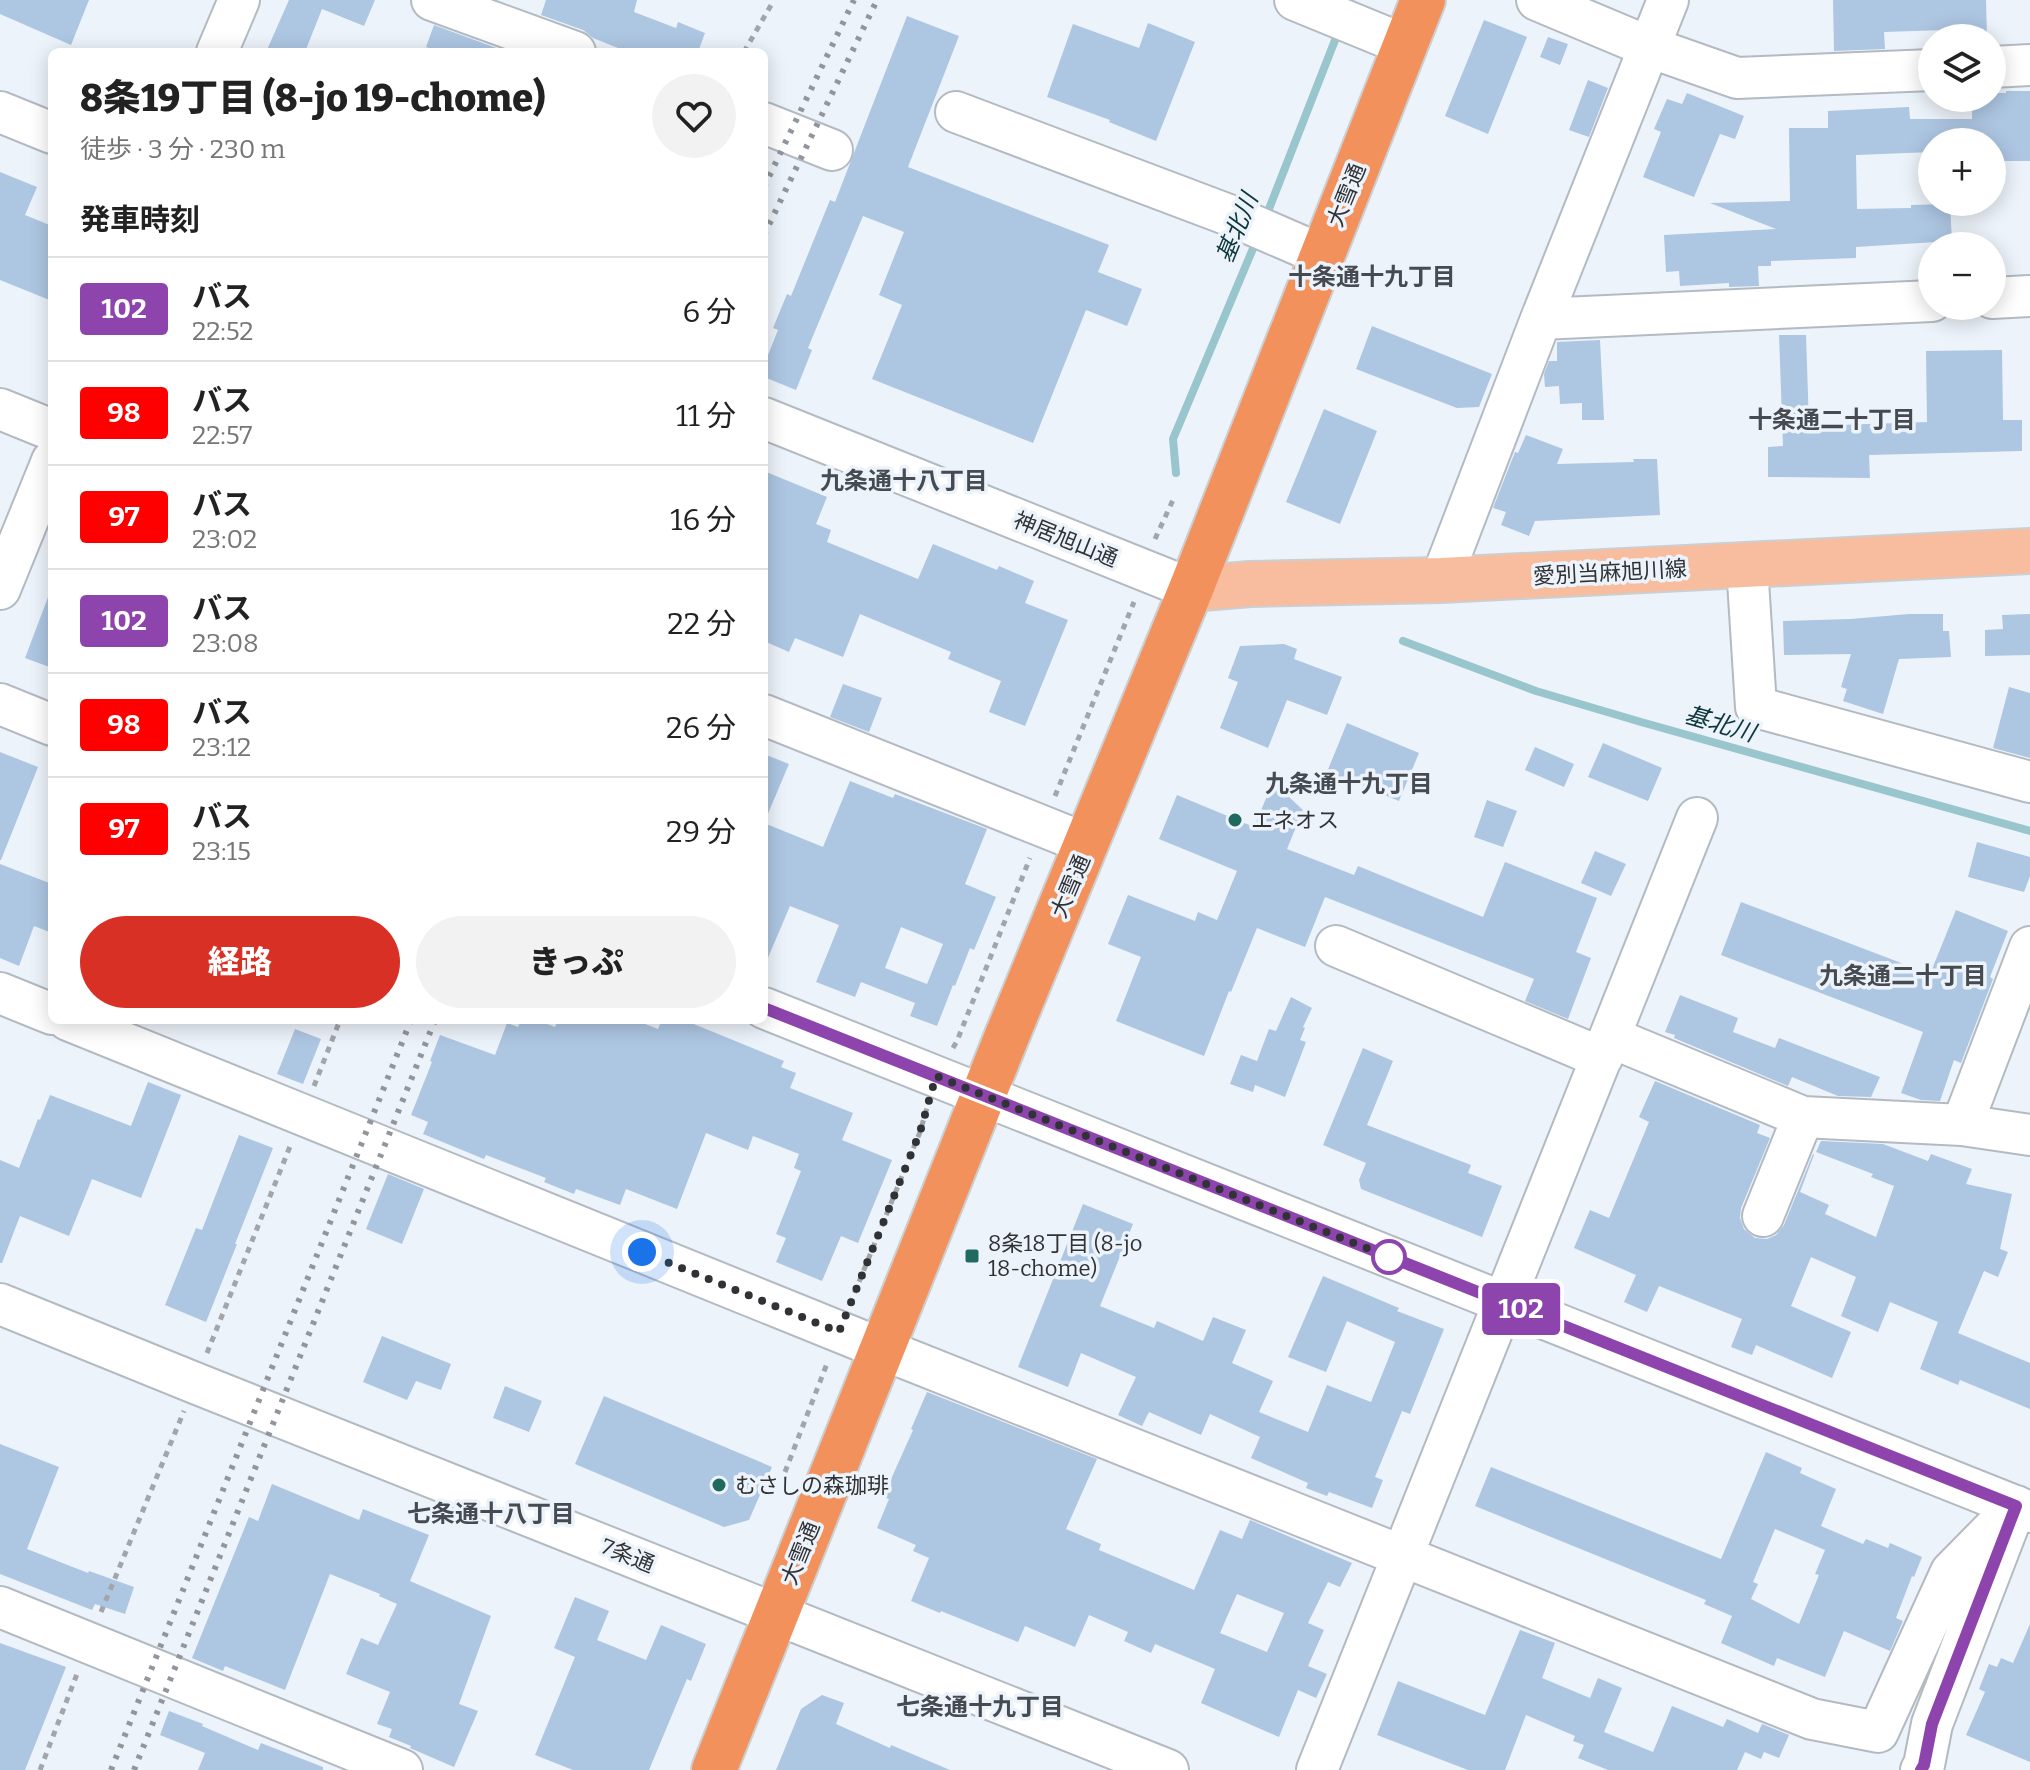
<!DOCTYPE html>
<html lang="ja">
<meta charset="utf-8">
<style>
body{margin:0;font-family:Bitter,"Noto Sans JP",serif;background:#f2f2f2;color:#222;height:100vh;display:flex;flex-direction:column;font-size:30px;white-space:nowrap}
*{box-sizing:border-box;margin:0}
p{font-size:26px;color:#767676}
.icon{flex:none;width:44px;height:44px;fill:none;stroke:currentColor;stroke-width:2;stroke-linecap:round;stroke-linejoin:round}
.map{position:relative;flex:1;overflow:hidden}
.sheet{position:absolute;left:48px;top:48px;width:720px;height:976px;display:flex;flex-direction:column;background:#fff;border-radius:12px;box-shadow:0 4px 20px #0003}
.sheet>*{flex:none}
.badge{padding:0 16px;border-radius:6px;font-size:28px;line-height:52px}
.controls{position:absolute;left:1918px;top:24px;display:grid;gap:16px}
.controls a{display:grid;place-items:center;width:88px;height:88px;border-radius:50%;background:#fff;box-shadow:0 4px 20px #0003;font-size:40px}
.you{position:absolute;width:40px;height:40px;margin:-20px;border:6px solid #fff;border-radius:50%;background:#1a73e8;box-shadow:0 0 0 12px #1a73e833}
.map>.badge{position:absolute;translate:-50% -50%;box-shadow:0 0 0 4px #fff}
h2{padding:0 32px;font-size:30px;line-height:72px}
.round{display:grid;place-items:center;flex:none;width:84px;height:84px;border-radius:42px;background:#f2f2f2}
.headline{display:flex;align-items:center;justify-content:space-between;height:136px;padding:0 32px}
h1{font-size:38px;font-weight:800;line-height:60px}
.action{display:flex;gap:16px;margin-top:auto;padding:16px 32px}
.action a{flex:1;height:92px;border-radius:48px;background:#d93025;color:#fff;font-size:32px;font-weight:800;line-height:92px;text-align:center}
.action a+a{background:#f2f2f2;color:#222}
ul{padding:0;list-style:none}
li{display:flex;align-items:center;gap:24px;height:104px;padding:0 32px;border-top:2px solid #e0e0e0}
li div{flex:1}
li b{display:block;font-size:30px}
li em{font-style:normal}
li .badge{min-width:88px;font-weight:700;text-align:center}
.map>svg:first-child{display:block}
.lines{fill:none;stroke-linecap:round;stroke-linejoin:round}
.stream{stroke:#99c6cd;stroke-width:8}
.building{fill:#adc6e2;fill-rule:evenodd}
.minor-casing{stroke:#b4bac2;stroke-width:44}
.major-casing{stroke:#cdcecf;stroke-width:48}
.highway-casing{stroke:#cdcecf;stroke-width:48}
.path{stroke:#a2a6ac;stroke-width:5;stroke-dasharray:6 6;stroke-linecap:butt}
.minor{stroke:#fff;stroke-width:40}
.major{stroke:#f8bd9e;stroke-width:44}
.highway{stroke:#f3915d;stroke-width:44}
.rail{stroke:#92969c;stroke-width:6;stroke-dasharray:4 8;stroke-linecap:butt}
.line-casing{stroke:#fff;stroke-width:18}
.line{stroke:#8e44ad;stroke-width:12}
.walk{stroke:#303235;stroke-width:8;stroke-dasharray:0 14.4}
.poi-dot{fill:#1f6961;stroke:#edf3fa;stroke-width:3}
.stop-dot{fill:#fff;stroke:#8e44ad;stroke-width:4}
.labels{text-anchor:middle;stroke-width:7;stroke-linejoin:round;paint-order:stroke}
.street-label{font-size:22px;fill:#303235;stroke:#edf3fa}
.poi-label{font-size:22px;fill:#303235;stroke:#edf3fa;text-anchor:start}
.water-label{font-size:24px;font-style:italic;fill:#0b373d;stroke:#edf3fa}
.neighbourhood-label{font-size:24px;font-weight:bold;fill:#464b51;stroke:#edf3fa}
</style>
<div class="map">
<svg width="2030" height="1770" viewBox="0 0 2030 1770">
<rect width="100%" height="100%" fill="#edf3fa"/>
<g class="lines">
<!-- stream -->
<path class="stream" d="M 1265,219 L 1339,30
M 1176,473 L 1173,439 L 1257,239
M 1403,641 L 1536,691 L 1641,722 L 2030,831"/>
</g>
<!-- building -->
<path class="building" d="M 0,0 L 89,0 L 71,45 L 0,14 Z
M 289,0 L 375,0 L 364,26 L 322,9 L 305,52 L 266,52 Z
M 546,0 L 637,0 L 634,12 L 676,28 L 678,22 L 705,33 L 698,52 L 616,52 L 618,48 L 593,38 L 583,30 L 541,15 Z
M 1833,0 L 1986,0 L 1987,38 L 1962,38 L 1962,32 L 1945,32 L 1945,30 L 1884,32 L 1885,49 L 1834,51 Z
M 907,16 L 959,36 L 908,167 L 1109,245 L 1098,272 L 1142,289 L 1127,326 L 1086,310 L 1033,443 L 872,379 L 902,305 L 879,295 L 904,232 L 863,216 L 808,348 L 812,350 L 796,390 L 764,377 L 764,365 L 778,330 L 773,328 L 787,294 L 791,296 L 830,200 L 835,202 Z
M 1484,20 L 1527,37 L 1488,134 L 1445,116 Z
M 1148,23 L 1195,42 L 1156,141 L 1109,122 L 1110,120 L 1047,97 L 1073,24 L 1139,48 Z
M 434,25 L 499,49 L 499,52 L 439,52 L 426,47 Z
M 1548,37 L 1568,44 L 1560,65 L 1540,57 Z
M 1588,80 L 1608,88 L 1589,137 L 1569,130 Z
M 2006,91 L 2030,91 L 2030,161 L 1992,161 L 1992,142 L 1932,142 L 1932,152 L 1856,155 L 1857,209 L 1911,208 L 1911,205 L 1950,204 L 1952,241 L 1856,247 L 1856,258 L 1771,261 L 1771,266 L 1758,266 L 1759,286 L 1729,287 L 1729,283 L 1680,286 L 1679,271 L 1666,272 L 1664,235 L 1776,229 L 1710,203 L 1790,201 L 1789,128 L 1828,128 L 1828,111 L 1909,107 L 1910,119 L 1972,119 L 1972,98 L 1992,98 L 1992,93 L 2006,93 Z
M 1687,93 L 1744,116 L 1735,139 L 1720,134 L 1694,197 L 1643,177 L 1661,132 L 1654,129 L 1667,99 L 1682,104 Z
M 0,172 L 37,187 L 25,215 L 52,226 L 52,301 L 0,280 Z
M 1372,326 L 1492,374 L 1479,407 L 1457,408 L 1356,369 Z
M 1779,335 L 1806,335 L 1809,426 L 1927,422 L 1926,351 L 2002,350 L 2003,420 L 2022,420 L 2022,451 L 1869,455 L 1870,478 L 1768,477 L 1768,447 L 1783,446 Z
M 1600,340 L 1604,420 L 1582,420 L 1582,403 L 1560,404 L 1559,386 L 1545,387 L 1544,374 L 1549,361 L 1557,361 L 1557,342 Z
M 1324,409 L 1377,431 L 1340,524 L 1286,502 Z
M 1526,435 L 1563,449 L 1557,464 L 1634,462 L 1633,459 L 1657,459 L 1660,515 L 1535,521 L 1529,536 L 1501,525 L 1506,512 L 1493,508 L 1515,452 L 1518,453 Z
M 764,471 L 827,497 L 816,524 L 831,530 L 827,542 L 918,579 L 933,544 L 997,570 L 999,566 L 1034,581 L 1025,603 L 1068,620 L 1025,726 L 989,712 L 1001,681 L 948,659 L 951,652 L 860,614 L 843,657 L 795,638 L 789,652 L 764,641 Z
M 50,592 L 52,593 L 52,668 L 25,658 Z
M 1909,614 L 1943,614 L 1943,631 L 1949,631 L 1951,657 L 1899,659 L 1883,714 L 1843,701 L 1847,689 L 1841,687 L 1851,654 L 1784,655 L 1783,621 L 1851,619 Z
M 2030,614 L 2030,655 L 1985,656 L 1985,630 L 2003,629 L 2002,615 Z
M 1284,644 L 1297,649 L 1294,659 L 1342,677 L 1327,715 L 1287,700 L 1268,748 L 1220,728 L 1238,682 L 1228,678 L 1240,646 Z
M 843,684 L 882,698 L 869,732 L 830,717 Z
M 2009,687 L 2030,693 L 2030,758 L 1993,748 Z
M 1347,723 L 1419,753 L 1399,801 L 1327,772 Z
M 1603,743 L 1662,768 L 1648,801 L 1588,777 Z
M 1535,747 L 1574,764 L 1564,787 L 1525,770 Z
M 0,752 L 38,767 L 1,860 L 0,860 Z
M 764,754 L 789,764 L 764,823 Z
M 850,781 L 893,798 L 895,794 L 987,829 L 965,884 L 996,897 L 974,950 L 970,948 L 955,986 L 953,985 L 937,1026 L 910,1016 L 915,1003 L 861,982 L 855,997 L 816,982 L 839,925 L 790,906 L 764,967 L 764,823 L 823,847 ZM 901,927 L 943,944 L 927,984 L 885,968 Z
M 1273,782 L 1303,810 L 1287,849 L 1354,875 L 1358,866 L 1483,917 L 1505,862 L 1597,898 L 1576,952 L 1591,958 L 1568,1019 L 1525,1001 L 1534,979 L 1325,897 L 1305,947 L 1257,928 L 1231,992 L 1229,991 L 1204,1056 L 1116,1021 L 1141,957 L 1108,944 L 1128,895 L 1195,921 L 1198,912 L 1217,920 L 1237,871 L 1159,839 L 1177,795 L 1254,827 Z
M 1487,800 L 1517,811 L 1503,847 L 1474,837 Z
M 1977,842 L 2030,857 L 2030,876 L 2024,892 L 1968,877 Z
M 1595,851 L 1626,864 L 1611,896 L 1581,883 Z
M 0,864 L 52,884 L 52,933 L 34,926 L 19,966 L 0,958 Z
M 1741,902 L 1930,974 L 1956,910 L 2008,931 L 1990,977 L 1993,979 L 1961,1063 L 1954,1060 L 1940,1101 L 1921,1100 L 1901,1093 L 1923,1032 L 1721,955 Z
M 1680,995 L 1738,1018 L 1733,1032 L 1775,1048 L 1779,1038 L 1880,1077 L 1871,1097 L 1838,1096 L 1792,1077 L 1788,1086 L 1674,1038 L 1675,1035 L 1665,1032 Z
M 1291,997 L 1312,1008 L 1303,1027 L 1305,1028 L 1300,1040 L 1306,1042 L 1285,1097 L 1255,1085 L 1253,1092 L 1230,1084 L 1241,1055 L 1257,1061 L 1269,1029 L 1276,1031 Z
M 521,1020 L 537,1020 L 555,1027 L 558,1020 L 635,1020 L 658,1029 L 662,1020 L 684,1020 L 784,1061 L 781,1067 L 796,1073 L 790,1088 L 853,1113 L 842,1140 L 892,1160 L 858,1243 L 841,1236 L 822,1281 L 776,1262 L 786,1238 L 776,1234 L 801,1171 L 794,1168 L 799,1154 L 753,1136 L 748,1150 L 706,1133 L 677,1209 L 626,1189 L 620,1205 L 576,1189 L 574,1194 L 544,1182 L 546,1178 L 486,1155 L 484,1159 L 423,1134 L 428,1122 L 411,1115 L 432,1062 L 430,1061 L 440,1035 L 495,1055 L 507,1023 L 518,1027 Z
M 295,1029 L 321,1039 L 303,1084 L 277,1074 Z
M 1363,1048 L 1393,1061 L 1367,1125 L 1471,1165 L 1468,1173 L 1502,1186 L 1482,1237 L 1361,1189 L 1359,1180 L 1366,1163 L 1323,1145 Z
M 1655,1081 L 1760,1125 L 1757,1133 L 1770,1138 L 1741,1208 L 1740,1218 L 1744,1229 L 1755,1238 L 1767,1239 L 1776,1235 L 1784,1225 L 1813,1154 L 1814,1155 L 1800,1192 L 1829,1205 L 1825,1214 L 1876,1237 L 1894,1186 L 1871,1177 L 1873,1174 L 1816,1152 L 1821,1141 L 1883,1144 L 1928,1161 L 1931,1154 L 1972,1169 L 1966,1184 L 2012,1194 L 2000,1249 L 2008,1252 L 1998,1277 L 1984,1271 L 1958,1333 L 2030,1363 L 2030,1409 L 1960,1380 L 1958,1385 L 1920,1369 L 1938,1322 L 1890,1302 L 1878,1332 L 1841,1316 L 1856,1277 L 1811,1257 L 1791,1306 L 1851,1332 L 1832,1378 L 1756,1345 L 1752,1355 L 1731,1347 L 1742,1319 L 1659,1286 L 1647,1312 L 1624,1302 L 1636,1275 L 1574,1248 L 1590,1210 L 1609,1218 L 1649,1122 L 1639,1117 Z
M 148,1082 L 181,1095 L 141,1198 L 92,1179 L 69,1236 L 20,1216 L 2,1263 L 0,1263 L 0,1160 L 19,1168 L 38,1119 L 40,1120 L 50,1095 L 131,1126 Z
M 239,1135 L 273,1148 L 235,1244 L 237,1244 L 206,1322 L 165,1305 L 196,1228 L 202,1230 Z
M 388,1174 L 424,1189 L 402,1244 L 366,1229 Z
M 1083,1204 L 1133,1224 L 1100,1306 L 1154,1328 L 1157,1321 L 1203,1341 L 1213,1317 L 1246,1330 L 1232,1363 L 1273,1381 L 1259,1412 L 1308,1432 L 1327,1385 L 1371,1402 L 1395,1342 L 1347,1321 L 1326,1372 L 1288,1357 L 1323,1276 L 1399,1308 L 1397,1311 L 1444,1329 L 1410,1414 L 1402,1411 L 1375,1477 L 1383,1480 L 1372,1508 L 1329,1492 L 1327,1496 L 1306,1488 L 1308,1483 L 1251,1458 L 1260,1437 L 1210,1414 L 1201,1435 L 1149,1412 L 1142,1426 L 1118,1415 L 1136,1377 L 1081,1353 L 1068,1387 L 1018,1367 Z
M 382,1336 L 451,1364 L 441,1390 L 416,1381 L 407,1400 L 363,1382 Z
M 505,1386 L 542,1401 L 529,1432 L 493,1418 Z
M 927,1392 L 1097,1459 L 1066,1529 L 1101,1544 L 1099,1550 L 1194,1590 L 1220,1530 L 1242,1539 L 1250,1520 L 1352,1563 L 1340,1587 L 1328,1582 L 1308,1623 L 1324,1630 L 1308,1666 L 1327,1674 L 1316,1698 L 1298,1690 L 1279,1737 L 1201,1703 L 1215,1669 L 1155,1644 L 1151,1653 L 1124,1641 L 1128,1632 L 1089,1615 L 1075,1647 L 1025,1626 L 1018,1642 L 941,1611 L 940,1613 L 911,1601 L 929,1558 L 913,1551 L 916,1545 L 877,1528 L 889,1499 L 883,1497 L 913,1430 L 911,1429 ZM 1237,1594 L 1284,1613 L 1267,1652 L 1220,1633 Z
M 604,1396 L 772,1467 L 749,1520 L 724,1527 L 575,1464 Z
M 0,1444 L 59,1467 L 27,1549 L 88,1573 L 89,1571 L 134,1587 L 125,1614 L 95,1604 L 92,1610 L 0,1574 Z
M 1766,1452 L 1802,1468 L 1800,1473 L 1836,1489 L 1821,1526 L 1863,1544 L 1866,1539 L 1888,1548 L 1890,1543 L 1922,1557 L 1914,1577 L 1912,1576 L 1896,1618 L 1903,1621 L 1890,1651 L 1844,1631 L 1825,1677 L 1777,1658 L 1774,1666 L 1721,1643 L 1732,1616 L 1704,1604 L 1706,1600 L 1475,1506 L 1491,1467 L 1721,1559 ZM 1775,1529 L 1825,1550 L 1815,1574 L 1819,1575 L 1799,1624 L 1751,1599 L 1758,1584 L 1753,1582 Z
M 272,1484 L 359,1520 L 363,1509 L 429,1535 L 410,1581 L 491,1616 L 459,1704 L 478,1711 L 454,1767 L 410,1748 L 411,1746 L 389,1737 L 392,1729 L 377,1724 L 390,1692 L 346,1674 L 361,1638 L 378,1645 L 397,1604 L 379,1596 L 380,1594 L 330,1574 L 285,1690 L 225,1666 L 223,1671 L 192,1658 L 249,1517 L 258,1521 Z
M 575,1597 L 609,1611 L 597,1640 L 646,1660 L 661,1625 L 706,1644 L 691,1681 L 687,1679 L 649,1770 L 573,1770 L 535,1755 L 575,1657 L 554,1648 Z
M 2030,1624 L 2030,1762 L 1966,1735 L 1985,1692 L 1979,1689 L 1989,1664 L 1997,1667 L 2001,1658 L 2013,1663 Z
M 1520,1630 L 1555,1643 L 1542,1678 L 1590,1698 L 1598,1678 L 1622,1688 L 1604,1732 L 1653,1752 L 1672,1706 L 1723,1727 L 1727,1719 L 1758,1733 L 1762,1724 L 1789,1735 L 1779,1758 L 1764,1752 L 1761,1759 L 1745,1752 L 1737,1770 L 1608,1770 L 1578,1758 L 1584,1745 L 1573,1741 L 1575,1736 L 1526,1715 L 1505,1770 L 1468,1770 L 1377,1735 L 1398,1681 L 1485,1715 Z
M 0,1643 L 66,1667 L 25,1770 L 0,1770 Z
M 822,1695 L 844,1703 L 836,1724 L 890,1748 L 891,1745 L 950,1770 L 776,1770 L 801,1709 Z
M 169,1711 L 203,1724 L 202,1726 L 258,1750 L 261,1743 L 323,1767 L 323,1770 L 198,1770 L 205,1753 L 160,1735 Z"/>
<g class="lines">
<!-- minor casing -->
<g class="minor-casing">
<path id="minor" d="M 432,0 L 575,52
M 1295,0 L 1405,45
M 1537,0 L 1649,47 L 1737,78 L 1932,70
M 217,52 L 239,0
M 1992,67 L 2030,65
M 0,112 L 52,133
M 956,112 L 1234,217 L 1322,255
M 764,123 L 832,150
M 1992,298 L 2030,296
M 1541,319 L 1932,301
M 0,409 L 52,430
M 764,418 L 1191,589
M 1747,565 L 1756,707 L 2030,782
M 1441,580 L 1541,319 L 1668,0
M 0,589 L 52,461
M 0,704 L 52,725
M 764,715 L 1087,844
M 1336,946 L 1602,1058
M 0,993 L 52,1014
M 764,1008 L 2030,1512
M 68,1020 L 882,1349 L 1812,1719 L 1878,1732 L 1951,1572 L 2016,1506
M 1610,1037 L 1803,1117 L 1962,1125 L 2030,1135
M 1962,1125 L 2030,947
M 1763,1216 L 1803,1117
M 0,1304 L 195,1383 L 1168,1770
M 0,1607 L 402,1770
M 1317,1770 L 1697,818
M 1921,1770 L 1924,1765 L 1932,1724 L 2010,1521"/>
</g>
<!-- major casing -->
<g class="major-casing">
<path id="major" d="M 1191,589 L 1250,584 L 1441,580 L 2030,551"/>
</g>
<!-- highway casing -->
<g class="highway-casing">
<path id="highway" d="M 714,1770 L 1007,1036 L 1191,589 L 1423,0"/>
</g>
<!-- path -->
<path class="path" d="M 744,52 L 774,0
M 1155,539 L 1173,500
M 1055,796 L 1134,602
M 953,1048 L 957,1041 L 1030,858
M 314,1086 L 340,1020
M 850,1304 L 920,1132 L 927,1108
M 207,1353 L 291,1144
M 785,1472 L 828,1361
M 101,1612 L 184,1411
M 40,1770 L 77,1674"/>
<!-- minor -->
<use href="#minor" class="minor"/>
<!-- major -->
<use href="#major" class="major"/>
<!-- highway -->
<use href="#highway" class="highway"/>
<!-- rail -->
<path class="rail" d="M 764,187 L 854,0
M 764,235 L 877,0
M 111,1770 L 411,1020
M 134,1770 L 435,1020"/>
</g>
<g class="lines">
<!-- line casing -->
<g class="line-casing">
<path id="line" d="M 764,1008 L 2016,1506 L 1932,1724 L 1924,1765 L 1921,1770"/>
</g>
<!-- line -->
<use href="#line" class="line"/>
<!-- walk -->
<path class="walk" d="M 642,1252 L 839,1332 L 920,1132 L 936,1076 L 1389,1257"/>
</g>
<!-- markers -->
<g class="poi-dot">
<circle cx="1235" cy="820" r="8"/>
<rect x="964" y="1248" width="16" height="16" rx="4"/>
<circle cx="719" cy="1485" r="8"/>
</g>
<circle class="stop-dot" cx="1389" cy="1257" r="16"/>
<g class="labels">
<!-- street labels -->
<g class="street-label">
<text transform="translate(1346 195) rotate(-68)" y="8">大雪通</text>
<text transform="translate(1066 539) rotate(22)" y="8">神居旭山通</text>
<text transform="translate(1610 572) rotate(-3)" y="8">愛別当麻旭川線</text>
<text transform="translate(1070 886) rotate(-67)" y="8">大雪通</text>
<text transform="translate(800 1553) rotate(-68)" y="8">大雪通</text>
<text transform="translate(628 1555) rotate(22)" y="8">7条通</text>
</g>
<!-- poi labels -->
<g class="poi-label">
<text x="1251" y="828">エネオス</text>
<text x="988" y="1251">8条18丁目 (8-jo<tspan x="988" dy="25">18-chome)</tspan></text>
<text x="735" y="1493">むさしの森珈琲</text>
</g>
<!-- water labels -->
<g class="water-label">
<text transform="translate(1237 228) rotate(-68)" y="8">基北川</text>
<text transform="translate(1720 724) rotate(16)" y="8">基北川</text>
</g>
<!-- neighbourhood labels -->
<g class="neighbourhood-label">
<text x="1372" y="285">十条通十九丁目</text>
<text x="1832" y="428">十条通二十丁目</text>
<text x="904" y="489">九条通十八丁目</text>
<text x="1349" y="792">九条通十九丁目</text>
<text x="1903" y="984">九条通二十丁目</text>
<text x="491" y="1522">七条通十八丁目</text>
<text x="980" y="1715">七条通十九丁目</text>
</g>
</g>
</svg>
<div class="controls">
<a><svg class="icon" aria-label="layers" viewBox="0 0 24 24"><path d="M12 4l9 5-9 5-9-5zM3 14l9 5 9-5"/></svg></a>
<a>+</a>
<a>−</a>
</div>
<div class="you" style="left:642px;top:1252px"></div>
<b class="badge" style="left:1521px;top:1309px;background:#8e44ad;color:#fff">102</b>
<section class="sheet">
<div class="headline"><div><h1>8条19丁目 (8-jo 19-chome)</h1><p>徒歩 · 3 分 · 230 m</p></div><a class="round"><svg class="icon" aria-label="heart" viewBox="0 0 24 24"><path d="M12 20l-8-8c-3-5 5-10 8-4 3-6 11-1 8 4z"/></svg></a></div>
<h2>発車時刻</h2>
<ul>
<li><span class="badge" style="background:#8e44ad;color:#fff">102</span><div><b>バス</b><p>22:52</p></div><em>6 分</em></li>
<li><span class="badge" style="background:#f00;color:#fff">98</span><div><b>バス</b><p>22:57</p></div><em>11 分</em></li>
<li><span class="badge" style="background:#f00;color:#fff">97</span><div><b>バス</b><p>23:02</p></div><em>16 分</em></li>
<li><span class="badge" style="background:#8e44ad;color:#fff">102</span><div><b>バス</b><p>23:08</p></div><em>22 分</em></li>
<li><span class="badge" style="background:#f00;color:#fff">98</span><div><b>バス</b><p>23:12</p></div><em>26 分</em></li>
<li><span class="badge" style="background:#f00;color:#fff">97</span><div><b>バス</b><p>23:15</p></div><em>29 分</em></li>
</ul>
<div class="action"><a>経路</a><a>きっぷ</a></div>
</section>
</div>
